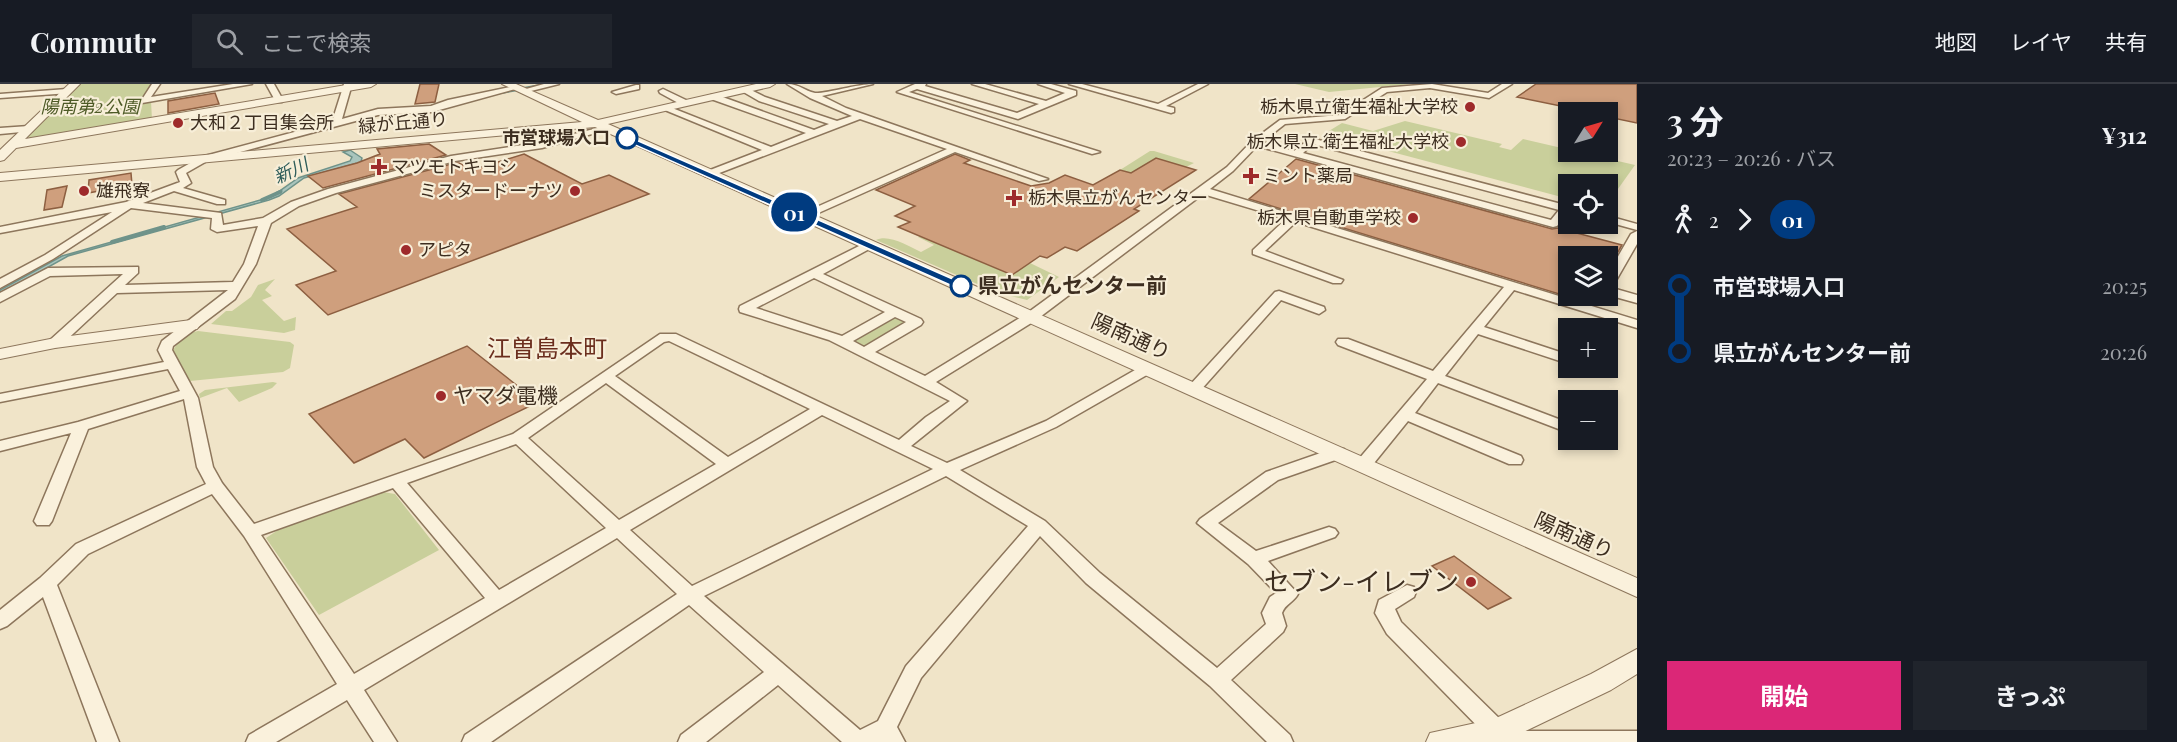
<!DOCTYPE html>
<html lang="ja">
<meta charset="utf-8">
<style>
body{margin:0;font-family:"Playfair Display","Noto Sans JP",serif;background:#20242c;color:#f1f3f6;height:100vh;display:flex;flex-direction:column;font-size:22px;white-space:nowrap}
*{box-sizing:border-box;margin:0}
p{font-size:20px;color:#9ea1a6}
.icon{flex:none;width:33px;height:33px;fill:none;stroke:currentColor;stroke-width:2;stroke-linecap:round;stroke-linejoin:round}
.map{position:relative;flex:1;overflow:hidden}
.drawer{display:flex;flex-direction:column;background:#171b24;width:540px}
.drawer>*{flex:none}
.badge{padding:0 12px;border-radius:20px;font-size:21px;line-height:39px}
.needle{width:39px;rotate:53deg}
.tools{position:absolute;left:1558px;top:18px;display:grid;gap:12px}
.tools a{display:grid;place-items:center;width:60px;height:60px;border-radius:0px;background:#171b24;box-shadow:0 3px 9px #0003;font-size:30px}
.map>.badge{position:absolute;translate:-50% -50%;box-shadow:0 0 0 3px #fff}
.legs{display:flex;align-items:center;gap:9px;height:66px;padding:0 30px;font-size:20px}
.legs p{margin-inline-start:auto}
.overview{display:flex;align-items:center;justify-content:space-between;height:102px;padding:0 30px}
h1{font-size:33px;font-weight:700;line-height:45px}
.button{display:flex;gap:12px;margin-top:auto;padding:12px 30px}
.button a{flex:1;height:69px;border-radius:0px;background:#db2777;color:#fff;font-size:24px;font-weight:700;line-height:69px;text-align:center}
.button a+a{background:#20242c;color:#f1f3f6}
ul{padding:0 30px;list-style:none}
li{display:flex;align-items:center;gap:21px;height:66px;font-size:22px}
li i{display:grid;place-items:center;width:9px;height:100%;margin:0 8px;background:currentColor}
li i::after{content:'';width:15px;height:15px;margin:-8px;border:4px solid;border-radius:50%;background:#171b24}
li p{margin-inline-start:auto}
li:first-child i{background:linear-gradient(#0000 50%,currentColor 0)}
li:last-child i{background:linear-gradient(currentColor 50%,#0000 0)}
header{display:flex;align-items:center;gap:36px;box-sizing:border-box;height:84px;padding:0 30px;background:#171b24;border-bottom:2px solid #363941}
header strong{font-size:28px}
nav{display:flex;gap:33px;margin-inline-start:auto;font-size:21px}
.search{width:420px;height:54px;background:#20242c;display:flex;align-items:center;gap:15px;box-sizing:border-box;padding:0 21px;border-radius:0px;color:#9ea1a6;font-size:22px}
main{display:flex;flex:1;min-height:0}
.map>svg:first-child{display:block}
.green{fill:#c9cf9b}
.water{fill:#a9c4bc;stroke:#6f938a;stroke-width:1.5}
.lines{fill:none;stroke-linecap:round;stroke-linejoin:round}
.stream-far1{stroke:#6f938a;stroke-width:3}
.stream{stroke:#6f938a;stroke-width:4}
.building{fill:#cf9f7d;stroke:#8d5f41;stroke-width:1.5}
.minor-casing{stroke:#8d765c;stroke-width:3}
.tertiary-casing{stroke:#8d765c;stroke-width:2}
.minor{fill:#faf1dc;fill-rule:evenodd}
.tertiary{fill:#faf1dc;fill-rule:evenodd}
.line-1{fill:#003b80;stroke:#fff;stroke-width:1.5}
.poi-dot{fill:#9e2a2b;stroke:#f7eed8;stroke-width:2}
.stop-1-dot{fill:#fff;stroke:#003b80;stroke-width:3}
.labels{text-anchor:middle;stroke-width:4.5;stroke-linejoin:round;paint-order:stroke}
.far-park-label{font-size:18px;font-style:italic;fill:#4d5a26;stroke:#f7eed8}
.far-poi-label{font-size:18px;fill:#3d2e20;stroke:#f7eed8;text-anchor:start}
.far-street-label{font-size:18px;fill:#3d2e20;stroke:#f7eed8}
.far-stop-label{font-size:18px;font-weight:bold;fill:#3d2e20;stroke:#f7eed8;text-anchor:end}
.far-water-label{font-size:18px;font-style:italic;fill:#2f5d5a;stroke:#f7eed8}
.stop-label{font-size:21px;font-weight:bold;fill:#3d2e20;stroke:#f7eed8;text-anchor:start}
.street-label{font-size:21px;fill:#3d2e20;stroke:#f7eed8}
.poi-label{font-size:21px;fill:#3d2e20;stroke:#f7eed8;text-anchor:start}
.quarter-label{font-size:24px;fill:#6b2e1e;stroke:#f7eed8}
.near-poi-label{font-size:26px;fill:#3d2e20;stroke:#f7eed8;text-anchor:end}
</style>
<header>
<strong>Commutr</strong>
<div class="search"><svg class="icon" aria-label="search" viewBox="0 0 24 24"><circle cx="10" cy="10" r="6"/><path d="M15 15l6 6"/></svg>ここで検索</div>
<nav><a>地図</a><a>レイヤ</a><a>共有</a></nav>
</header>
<main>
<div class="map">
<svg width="1637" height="658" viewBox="0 0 1637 658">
<rect width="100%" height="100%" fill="#f0e4c8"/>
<!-- green -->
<path class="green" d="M 80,0 L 152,0 L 140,18 L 151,17 L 152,36 L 34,56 L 27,52 Z
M 1295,0 L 1411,0 L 1329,8 Z
M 1405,37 L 1502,60 L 1499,63 L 1511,66 L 1523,55 L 1635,81 L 1608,119 L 1608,100 L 1569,100 L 1569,115 L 1324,50 L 1342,39 L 1373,47 Z
M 1150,67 L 1154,67 L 1194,79 L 1186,83 L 1156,75 L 1131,89 L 1120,86 Z
M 920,152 L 1011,191 L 1030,179 L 1059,193 L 1027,216 L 998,209 L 876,156 C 889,150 908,162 921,168 L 934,161 L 918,153 Z
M 275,195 L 265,206 L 272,212 L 262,216 L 284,237 L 296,233 L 295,246 L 284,249 L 211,240 L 226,227 L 232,227 L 251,213 L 258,201 Z
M 893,232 L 898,232 L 908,239 L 867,263 L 862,263 L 852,258 L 852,255 Z
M 198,247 L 290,258 L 294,261 L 290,284 L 283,288 L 190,297 L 172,268 C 179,256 184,250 198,247 Z
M 273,298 L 277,299 L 272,304 L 239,318 L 227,304 L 200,314 L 199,310 L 205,306 Z
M 383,408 L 395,410 L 439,466 L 319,531 L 266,454 L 278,446 Z"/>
<!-- water -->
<path class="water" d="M 350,66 L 362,74 L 361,78 L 304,94 L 279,112 L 269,116 L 68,172 L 0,210 L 0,206 L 62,172 L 271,113 L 298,94 L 350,77 L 352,73 L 343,68 Z"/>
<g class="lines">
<!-- stream-far1 -->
<path class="stream-far1" d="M 498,9 L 549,0
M 277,109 L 281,107"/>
<!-- stream -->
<path class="stream" d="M 262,116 L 280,108
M 112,158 L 164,143"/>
</g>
<!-- building -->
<path class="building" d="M 420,0 L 439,0 L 435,18 L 415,20 Z
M 1536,0 L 1637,0 L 1637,39 L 1608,33 L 1608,28 L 1590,28 L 1517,13 Z
M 215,9 L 219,20 L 168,29 L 168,17 Z
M 429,60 L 446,71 L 323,104 L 308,92 L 357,79 L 380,70 L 377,65 Z
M 524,70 L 582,100 L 609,91 L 649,110 L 328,231 L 296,201 L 336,187 L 287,145 L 357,123 L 339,110 L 455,79 L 459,79 L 472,86 Z
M 955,70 L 970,76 L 964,79 L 1031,102 L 1049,99 L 1065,91 L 1093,101 L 1120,86 L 1131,89 L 1156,74 L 1196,86 L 1134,125 L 1139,127 L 1077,167 L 1065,163 L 1047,174 L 1040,172 L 1012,191 L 898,143 L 910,138 L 895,132 L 915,122 L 876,106 Z
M 1296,75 L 1552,145 L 1558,144 L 1622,161 L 1608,185 L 1608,172 L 1569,172 L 1569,213 L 1249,115 Z
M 131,89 L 132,101 L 88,109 L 89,96 Z
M 67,102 L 62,123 L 44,126 L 47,106 Z
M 467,262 L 538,318 L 424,374 L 405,355 L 354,379 L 309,330 Z
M 1454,472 L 1511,514 L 1488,525 L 1432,482 Z"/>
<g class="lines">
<!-- minor casing -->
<g class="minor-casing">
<path id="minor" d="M 152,0 L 160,0 L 151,13 L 233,0 L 252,0 L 142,19 L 141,17 Z
M 266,0 L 274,0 L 283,16 L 282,18 L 276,18 Z
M 344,0 L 352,0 L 342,35 L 378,25 L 431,22 L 448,16 L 515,2 L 519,4 L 432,28 L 378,31 L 207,77 L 186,89 L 191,99 L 183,104 L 225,116 L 225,120 L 217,120 L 174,107 L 143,119 L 221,129 L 223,141 L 263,134 L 291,118 L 328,105 L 451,72 L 542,58 L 606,42 L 610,45 L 542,64 L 455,77 L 336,109 L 299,122 L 271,139 L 256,180 L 235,215 L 173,262 L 172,266 L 198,314 L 213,383 L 222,399 L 254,440 L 513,350 L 660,250 L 676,250 L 899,356 L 926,333 L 950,317 L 829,256 L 740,228 L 739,225 L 740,222 L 865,159 L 873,159 L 873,163 L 823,190 L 921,235 L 923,238 L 921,241 L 875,268 L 925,292 L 1026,230 L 1227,83 L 1252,57 L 1280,36 L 1340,31 L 1382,4 L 1432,0 L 1488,9 L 1502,0 L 1512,0 L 1489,14 L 1430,4 L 1387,8 L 1345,35 L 1285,40 L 1262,58 L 1294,67 L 1311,54 L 1569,122 L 1569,128 L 1557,142 L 1553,143 L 1257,62 L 1233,87 L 1210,105 L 1637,236 L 1637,244 L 1514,206 L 1484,243 L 1569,271 L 1569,280 L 1478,250 L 1445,292 L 1569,339 L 1569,349 L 1438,299 L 1415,329 L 1521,372 L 1523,376 L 1521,380 L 1509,380 L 1408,337 L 1370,384 L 1358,384 L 1356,380 L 1358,376 L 1427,295 L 1338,261 L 1336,258 L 1338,255 L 1348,255 L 1433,287 L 1504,203 L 1296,138 L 1265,167 L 1343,196 L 1341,199 L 1333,199 L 1253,170 L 1253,166 L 1286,135 L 1203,110 L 1036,236 L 936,298 L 967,317 L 911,362 L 947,379 L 1046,337 L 1142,282 L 1152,282 L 1154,285 L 1152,288 L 1056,343 L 960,386 L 1045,437 L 1100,489 L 1217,584 L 1266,540 L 1262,529 L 1270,513 L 1276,509 L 1248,480 L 1197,439 L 1200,435 L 1266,388 L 1332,365 L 1344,365 L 1346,369 L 1344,373 L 1278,396 L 1218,439 L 1256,467 L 1329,443 L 1335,445 L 1338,449 L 1335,453 L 1268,477 L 1298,510 C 1294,518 1285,520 1282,529 L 1286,542 L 1283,548 L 1231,596 L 1290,651 L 1293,658 L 1267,658 L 1210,602 L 1086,499 L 1040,452 L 921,594 L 897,643 L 905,658 L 842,658 L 778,601 L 706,658 L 678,658 L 681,651 L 764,588 L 689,521 L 491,658 L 462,658 L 465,651 L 677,510 L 617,454 L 364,606 L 397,658 L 374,658 L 347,616 L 276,658 L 246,658 L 249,651 L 337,600 L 244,452 L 212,410 L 88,470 L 57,501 L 119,658 L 97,658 L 43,513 L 7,542 L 0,545 L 0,526 L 40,494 L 76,460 L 206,400 L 197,383 L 184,315 L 88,345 L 52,437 L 49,441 L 37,441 L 34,437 L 71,349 L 0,367 L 0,357 L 78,338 L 180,307 L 168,285 L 0,318 L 0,310 L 164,278 L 158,266 L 162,257 L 228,206 L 117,209 L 60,262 L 55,263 L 48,259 L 50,256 L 123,190 L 50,192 L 0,218 L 0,209 L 48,184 L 138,183 L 138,189 L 125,201 L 233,198 L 244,180 L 258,142 L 217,148 L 211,145 L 212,134 L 131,124 L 53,175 L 0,204 L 0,195 L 45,171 L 112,128 L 0,149 L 0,143 L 126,118 L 180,98 L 176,88 L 178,86 L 201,73 L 332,38 ZM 1313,60 L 1559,126 L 1551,136 L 1303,69 ZM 814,194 L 885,228 L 842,252 L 756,224 ZM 895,233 L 906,238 L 864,263 L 853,257 ZM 669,257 L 810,325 L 728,373 L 615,292 L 664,258 ZM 606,299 L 716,380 L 619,436 L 528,354 ZM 822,331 L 933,385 L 692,502 L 630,446 ZM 516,360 L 606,444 L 499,506 L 407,399 ZM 946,392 L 1028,442 L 906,582 L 878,637 L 860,646 L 704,512 ZM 393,404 L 485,514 L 354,590 L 261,451 Z
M 544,0 L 559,0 L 523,9 L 519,7 Z
M 787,0 C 800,0 804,7 815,9 C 824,10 858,0 873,0 L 822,12 L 846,24 L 1048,95 L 1039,97 L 955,68 L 805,135 L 800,132 L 801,130 L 947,65 L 860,35 L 709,93 L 705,92 L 705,88 L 762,66 L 660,24 L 667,22 L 771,63 L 806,49 L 711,15 L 711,11 L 717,11 L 814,46 L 829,40 L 759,17 L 740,6 L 747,4 L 765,13 L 837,37 L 852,32 L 810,14 Z
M 915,0 L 926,0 L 925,2 L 1017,29 L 1039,20 L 972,0 L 985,0 L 1046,17 L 1065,9 L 1038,0 L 1051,0 L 1076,7 L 1076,11 L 1018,35 L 917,5 L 909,8 L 1100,68 L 1092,70 L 897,8 Z
M 1069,0 L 1082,0 L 1158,20 L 1198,0 L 1208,0 L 1166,22 L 1174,24 L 1174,28 L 1171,29 Z
M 636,1 L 639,1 L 639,5 L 616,10 L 612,8 Z
M 67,5 L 71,7 L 70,9 L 0,14 L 0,10 Z
M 663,5 L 688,17 L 689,19 L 682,21 L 660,9 L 659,7 Z
M 29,42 L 32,43 L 32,47 L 0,50 L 0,44 Z
M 1608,132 L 1637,140 L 1637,146 L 1608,138 Z
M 1637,147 L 1637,160 L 1614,200 L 1609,203 L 1637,211 L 1637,219 L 1608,211 L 1608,190 L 1631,150 Z
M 1279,207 L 1324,223 L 1325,226 L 1319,230 L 1281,216 L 1199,308 L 1189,308 L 1187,305 L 1189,302 L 1275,208 Z
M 1586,284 L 1602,284 L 1603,285 L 1596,289 Z
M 1407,501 L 1414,503 L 1416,508 L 1414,513 L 1395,525 L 1401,538 L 1505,640 L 1523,647 L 1637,647 L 1637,658 L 1500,658 L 1489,654 L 1387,550 L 1375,529 L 1379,516 Z"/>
</g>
<!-- tertiary casing -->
<g class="tertiary-casing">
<path id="tertiary" d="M 69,0 L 80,0 L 25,55 L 352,0 L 376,0 L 371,3 L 16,64 L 4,76 L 0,77 L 0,66 Z
M 502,0 L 516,0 L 598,36 L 756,0 L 775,0 L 770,3 L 608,40 L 1637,494 L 1637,513 L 595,43 L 0,97 L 0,89 L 582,38 Z
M 191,236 L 197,237 L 200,241 L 197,245 L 55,264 L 0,275 L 0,265 L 55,254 Z
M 1637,565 L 1637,590 L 1611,606 L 1507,656 L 1501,658 L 1426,658 L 1430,649 L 1494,635 L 1591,590 Z"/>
</g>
<!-- minor -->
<use href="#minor" class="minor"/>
<!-- tertiary -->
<use href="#tertiary" class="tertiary"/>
</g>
<!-- line-1 -->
<path class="line-1" d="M 627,52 L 964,200 L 966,202 L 957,204 L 624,56 Z"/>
<!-- markers -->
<g class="poi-dot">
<circle cx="1470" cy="23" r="6"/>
<circle cx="178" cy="39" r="6"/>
<circle cx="1461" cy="58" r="6"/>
<path d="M376 74h6v6h6v6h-6v6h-6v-6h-6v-6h6z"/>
<path d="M1248 83h6v6h6v6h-6v6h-6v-6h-6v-6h6z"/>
<circle cx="84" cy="107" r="6"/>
<circle cx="575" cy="107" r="6"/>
<path d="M1011 105h6v6h6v6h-6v6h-6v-6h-6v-6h6z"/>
<circle cx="1413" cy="134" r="6"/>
<circle cx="406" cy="166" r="6"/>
<circle cx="441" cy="312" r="6"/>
<circle cx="1471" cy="498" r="6"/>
</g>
<g class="stop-1-dot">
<circle cx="627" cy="54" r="10"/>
<circle cx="961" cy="202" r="10"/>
</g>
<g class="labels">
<!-- far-park labels -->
<g class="far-park-label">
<text x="90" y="29">陽南第2公園</text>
</g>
<!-- far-poi labels -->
<g class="far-poi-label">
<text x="1458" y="29" text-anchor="end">栃木県立衛生福祉大学校</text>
<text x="190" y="45">大和２丁目集会所</text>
<text x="1449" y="64" text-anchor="end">栃木県立 衛生福祉大学校</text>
<text x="391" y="89">マツモトキヨシ</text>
<text x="1263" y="98">ミント薬局</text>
<text x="96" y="113">雄飛寮</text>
<text x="563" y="113" text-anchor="end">ミスタードーナツ</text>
<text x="1028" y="120">栃木県立がんセンター</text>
<text x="1401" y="140" text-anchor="end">栃木県自動車学校</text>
<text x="418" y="172">アピタ</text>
</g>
<!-- far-street labels -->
<g class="far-street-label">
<text transform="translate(403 39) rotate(-5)" y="6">緑が丘通り</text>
</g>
<!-- far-stop labels -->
<g class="far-stop-label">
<text x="610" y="60">市営球場入口</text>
</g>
<!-- far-water labels -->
<g class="far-water-label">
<text transform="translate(291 87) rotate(-25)" y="6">新川</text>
</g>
<!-- stop labels -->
<g class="stop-label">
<text x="978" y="209">県立がんセンター前</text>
</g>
<!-- street labels -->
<g class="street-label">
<text transform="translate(1131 253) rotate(24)" y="7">陽南通り</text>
<text transform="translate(1574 452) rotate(24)" y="7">陽南通り</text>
</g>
<!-- poi labels -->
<g class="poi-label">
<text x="453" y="319">ヤマダ電機</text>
</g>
<!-- quarter labels -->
<g class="quarter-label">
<text x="547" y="273">江曽島本町</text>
</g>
<!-- near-poi labels -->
<g class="near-poi-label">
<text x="1459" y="507">セブン-イレブン</text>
</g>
</g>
</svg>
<div class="tools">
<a><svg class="needle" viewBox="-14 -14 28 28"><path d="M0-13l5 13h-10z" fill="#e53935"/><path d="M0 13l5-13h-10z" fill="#9ea1a6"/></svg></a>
<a><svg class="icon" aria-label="locate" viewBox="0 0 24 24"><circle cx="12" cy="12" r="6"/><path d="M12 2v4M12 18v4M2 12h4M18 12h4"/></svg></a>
<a><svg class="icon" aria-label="layers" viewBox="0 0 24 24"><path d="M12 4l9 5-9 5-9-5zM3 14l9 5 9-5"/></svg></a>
<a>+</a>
<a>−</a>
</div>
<b class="badge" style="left:794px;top:128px;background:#003b80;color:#fff">01</b>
</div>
<section class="drawer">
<div class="overview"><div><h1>3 分</h1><p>20:23 – 20:26 · バス</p></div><b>¥312</b></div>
<div class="legs"><svg class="icon" aria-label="walk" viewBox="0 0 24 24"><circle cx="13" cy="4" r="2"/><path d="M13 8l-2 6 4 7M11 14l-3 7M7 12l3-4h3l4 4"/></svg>2<svg class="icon" aria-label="forward" viewBox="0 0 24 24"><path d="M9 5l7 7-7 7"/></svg><b class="badge" style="background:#003b80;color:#fff">01</b></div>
<ul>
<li><i style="color:#003b80"></i><b>市営球場入口</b><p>20:25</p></li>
<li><i style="color:#003b80"></i><b>県立がんセンター前</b><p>20:26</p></li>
</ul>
<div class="button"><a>開始</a><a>きっぷ</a></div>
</section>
</main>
